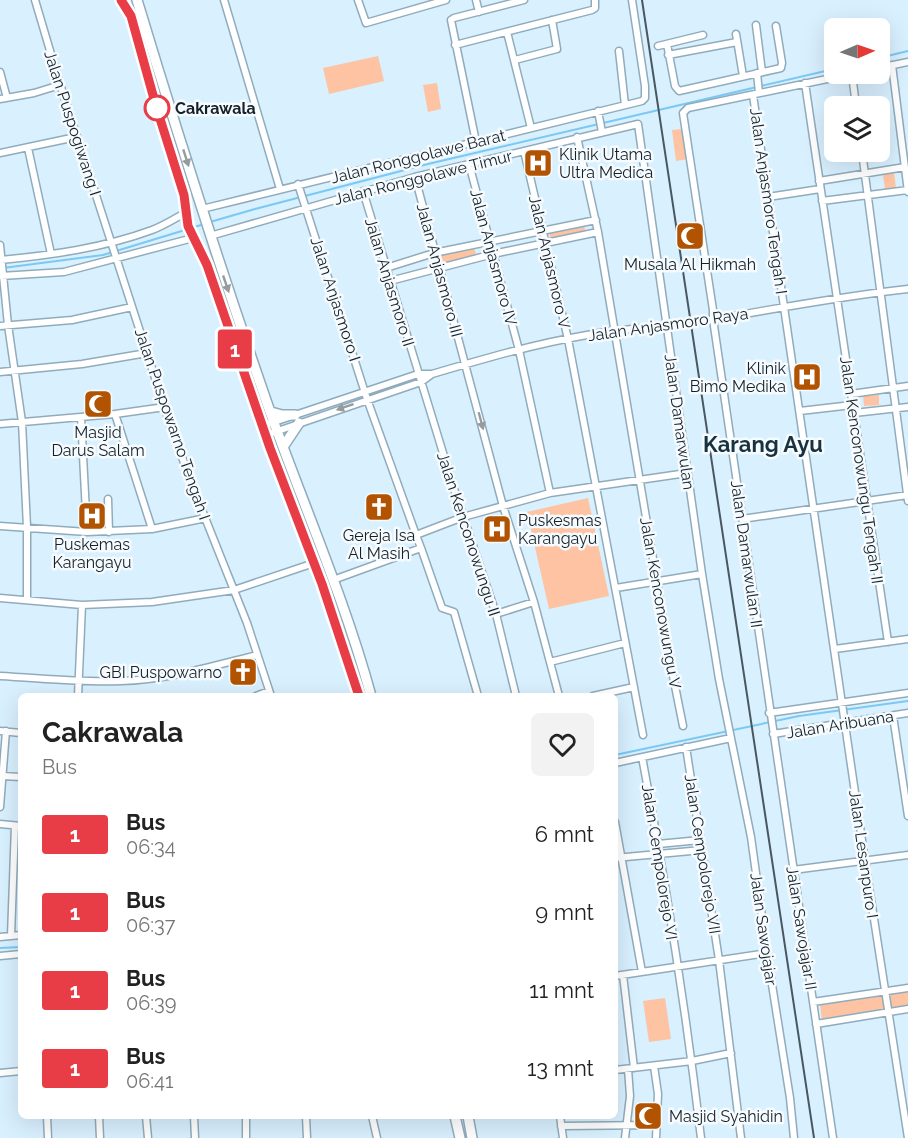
<!DOCTYPE html>
<html lang="id">
<style>
body{margin:0;font-family:Raleway,sans-serif;background:#f2f2f2;color:#222;height:100vh;display:flex;flex-direction:column;font-size:22px;white-space:nowrap}
*{box-sizing:border-box;margin:0}
p{font-size:20px;color:#767676}
.icon{flex:none;width:33px;height:33px;fill:none;stroke:currentColor;stroke-width:2;stroke-linecap:round;stroke-linejoin:round}
.map{position:relative;flex:1;overflow:hidden}
.side{position:absolute;left:18px;top:693px;width:600px;height:426px;display:flex;flex-direction:column;background:#fff;border-radius:9px;box-shadow:0 6px 24px #0002}
.side>*{flex:none}
.badge{padding:0 12px;border-radius:4px;font-size:21px;line-height:39px}
.needle{width:39px;rotate:88deg}
.buttons{position:absolute;left:824px;top:18px;display:grid;gap:12px}
.buttons a{display:grid;place-items:center;width:66px;height:66px;border-radius:9px;background:#fff;box-shadow:0 6px 24px #0002;font-size:30px}
.map>.badge{position:absolute;translate:-50% -50%;box-shadow:0 0 0 3px #fff}
.round{display:grid;place-items:center;flex:none;width:63px;height:63px;border-radius:9px;background:#f2f2f2}
.headline{display:flex;align-items:center;justify-content:space-between;height:102px;padding:0 24px}
h1{font-size:28px;font-weight:700;line-height:45px}
ul{padding:0;list-style:none}
li{display:flex;align-items:center;gap:18px;height:78px;padding:0 24px}
li div{flex:1}
li b{display:block;font-size:22px}
li em{font-style:normal}
li .badge{min-width:66px;font-weight:700;text-align:center}
.map>svg:first-child{display:block}
.green{fill:#fdc3a2}
.lines{fill:none;stroke-linecap:round;stroke-linejoin:round}
.stream{stroke:#7ac9f5;stroke-width:2}
.minor-casing{stroke:#90acbc;stroke-width:9}
.highway-casing{stroke:#90acbc;stroke-width:12}
.minor{stroke:#fff;stroke-width:6}
.highway{stroke:#fff;stroke-width:9}
.rail{stroke:#495860;stroke-width:2}
.oneway{fill:#969b9e}
.line-casing{stroke:#fff;stroke-width:14}
.line{stroke:#e83d46;stroke-width:9}
.stop-dot{fill:#fff;stroke:#e83d46;stroke-width:3}
.labels{text-anchor:middle;stroke-width:5;stroke-linejoin:round;paint-order:stroke}
.stop-label{font-size:16px;font-weight:bold;fill:#162127;stroke:#f5fbfe;text-anchor:start}
.street-label{font-size:16px;fill:#162127;stroke:#f5fbfe}
.poi-label{font-size:16px;fill:#162127;stroke:#f5fbfe}
.district-label{font-size:22px;font-weight:bold;fill:#193240;stroke:#f5fbfe}
</style>
<div class="map">
<svg width="908" height="1138" viewBox="0 0 908 1138">
<rect width="100%" height="100%" fill="#d9f0ff"/>
<!-- green -->
<path class="green" d="M 378,56 L 384,81 L 329,94 L 323,68 Z
M 437,83 L 441,109 L 428,112 L 423,85 Z
M 684,129 L 688,159 L 676,161 L 672,130 Z
M 894,173 L 896,188 L 885,189 L 883,175 Z
M 584,224 L 586,234 L 551,241 L 549,231 Z
M 474,248 L 477,257 L 441,266 L 439,256 Z
M 879,395 L 879,405 L 864,406 L 863,396 Z
M 588,498 L 609,596 L 549,609 L 527,512 Z
M 908,990 L 908,1007 L 822,1021 L 820,1004 Z
M 665,998 L 671,1039 L 649,1042 L 643,1001 Z"/>
<g class="lines">
<!-- stream -->
<path class="stream" d="M 879,58 L 908,51
M 210,222 L 255,209 L 428,164 L 834,69
M 190,228 L 205,224
M 3,268 L 103,255 L 185,230
M 615,755 L 799,716 L 908,701
M 0,948 L 21,947"/>
<!-- minor casing -->
<g class="minor-casing">
<path id="minor" d="M 35,0 L 59,81 L 168,418 L 192,485 L 247,623 L 271,696
M 224,0 L 280,189
M 358,0 L 366,23 L 446,0
M 476,0 L 479,12
M 756,25 L 762,72
M 507,32 L 531,128
M 736,34 L 743,76
M 667,44 L 675,86 L 679,91 L 781,68 L 782,63 L 776,26
M 455,45 L 592,10 L 595,8 L 595,0
M 658,46 L 703,35
M 619,51 L 625,105
M 668,55 L 737,42
M 515,60 L 557,49 L 552,20
M 892,65 L 908,192
M 879,68 L 908,62
M 0,72 L 7,98
M 757,73 L 759,93
M 852,74 L 856,106
M 805,83 L 888,642
M 753,95 L 865,861 L 908,1138
M 0,99 L 34,93 L 60,85
M 598,111 L 602,132
M 577,137 L 598,232 L 671,666 L 683,726
M 476,142 L 451,20 L 454,18 L 524,0
M 28,148 L 51,254
M 524,151 L 568,339 L 643,735
M 862,152 L 908,501
M 0,153 L 76,137
M 469,164 L 519,350 L 550,493
M 415,177 L 503,506 L 534,602 L 559,696
M 819,181 L 905,167
M 298,184 L 367,399 L 416,535
M 363,191 L 454,489 L 496,614 L 516,696
M 768,197 L 820,189
M 822,201 L 908,190
M 202,209 L 642,101 L 645,98 L 645,86 L 632,0
M 210,236 L 415,177 L 638,124 L 702,574 L 719,679 L 751,837 L 767,953 L 790,1098 L 794,1138
M 0,245 L 8,325 L 22,422 L 27,527 L 27,599
M 1,260 C 52,255 103,248 152,230 C 163,226 174,219 185,213
M 386,268 L 434,253 L 596,220
M 1,276 L 64,272 L 193,238
M 390,281 L 493,254 L 598,232
M 0,326 L 72,320 L 132,307
M 0,372 L 82,364 L 147,353
M 851,394 L 908,386
M 800,411 L 852,405
M 854,413 L 908,407
M 115,414 L 152,529
M 81,417 L 87,532
M 0,424 L 115,414 L 165,407
M 262,426 L 418,374 L 431,374
M 266,435 L 421,382 L 432,374 C 483,359 534,344 587,335 C 627,328 669,326 709,320 C 776,309 841,296 908,289
M 108,499 L 109,532
M 742,519 L 908,495
M 0,526 L 87,532 L 152,529 L 206,518
M 421,548 L 442,608 L 454,612 L 478,696
M 333,580 L 421,548 L 416,535 L 463,517 L 550,493 L 687,473
M 616,588 L 702,574
M 0,598 L 82,605 L 152,602 L 234,590 L 314,563
M 496,614 L 534,602
M 835,649 L 908,639
M 550,662 L 625,643
M 0,676 C 40,678 80,683 121,681 C 167,680 213,666 257,655
M 78,696 L 82,605
M 256,696 L 269,691
M 593,696 L 634,687
M 769,713 L 908,693
M 893,716 L 908,816
M 0,731 L 21,733
M 773,734 L 908,713
M 686,747 L 719,960 L 741,1138
M 642,757 C 666,883 686,1011 701,1138
M 615,763 L 731,738
M 2,776 L 21,777
M 0,807 L 6,731
M 615,822 L 642,972
M 0,824 L 21,826
M 658,844 L 700,840
M 615,858 L 702,850
M 793,870 L 908,855
M 11,936 L 15,826
M 0,937 L 21,935
M 0,956 L 21,954
M 623,975 L 634,1068
M 615,976 L 767,953
M 813,1002 L 908,988
M 816,1024 L 908,1009
M 654,1066 L 658,1094 L 656,1138
M 615,1070 L 692,1061 L 731,1053
M 0,1073 L 21,1071
M 47,1116 L 48,1138
M 99,1116 L 100,1138
M 146,1116 L 148,1138
M 194,1116 L 195,1138
M 306,1116 L 307,1138
M 372,1116 L 377,1138
M 560,1116 L 563,1138
M 561,1126 L 657,1125
M 246,1138 L 246,1116
M 625,1138 L 630,1096 L 628,1069
M 833,1138 L 713,319 L 713,310 L 683,113 L 688,108 L 851,74"/>
</g>
<!-- highway casing -->
<g class="highway-casing">
<path id="highway" d="M 121,0 L 131,16 L 156,106 L 184,195 L 187,226 L 207,265 L 270,448 L 341,636 L 359,696
M 137,0 C 178,136 221,271 268,406 C 302,502 344,597 371,696
M 271,412 L 282,415 L 295,415
M 283,447 L 299,423
M 455,1116 L 460,1138
M 468,1116 L 472,1138"/>
</g>
<!-- minor -->
<use href="#minor" class="minor"/>
<!-- highway -->
<use href="#highway" class="highway"/>
<!-- rail -->
<path class="rail" d="M 642,0 L 814,1138"/>
</g>
<!-- one-way arrows -->
<defs><path id="oneway-solid" d="M-6-.8H1V-3.2L6.5 0L1 3.2V.8H-6Z" transform="scale(1.5)"/></defs>
<g class="oneway">
<use href="#oneway-solid" transform="translate(186 158) rotate(72)"/>
<use href="#oneway-solid" transform="translate(226 284) rotate(71)"/>
<use href="#oneway-solid" transform="translate(345 407) rotate(161)"/>
<use href="#oneway-solid" transform="translate(481 421) rotate(75)"/>
</g>
<g class="lines">
<!-- line casing -->
<g class="line-casing">
<path id="line" d="M 121,0 L 131,16 L 156,106 L 184,195 L 188,226 L 207,265 L 270,448 L 322,584 L 359,696"/>
</g>
<!-- line -->
<use href="#line" class="line"/>
</g>
<!-- icons -->
<defs>
<g id="hospital-square" transform="scale(1.5)"><rect x="-9" y="-9" width="18" height="18" rx="4" fill="#b15300" stroke="#f5fbfe"/><path d="M-5-5h3v3.5h4V-5h3V5h-3V1.5h-4V5h-3Z" fill="#fff"/></g>
<g id="mosque-square" transform="scale(1.5)"><rect x="-9" y="-9" width="18" height="18" rx="4" fill="#b15300" stroke="#f5fbfe"/><path d="M3.5-4.9A6 6 0 1 0 3.5 4.9A5 5 0 1 1 3.5-4.9Z" fill="#fff"/></g>
<g id="church-square" transform="scale(1.5)"><rect x="-9" y="-9" width="18" height="18" rx="4" fill="#b15300" stroke="#f5fbfe"/><path d="M-1.2-6h2.4v3.5h3.3v2.4h-3.3V6h-2.4V-.1h-3.3v-2.4h3.3Z" fill="#fff"/></g>
</defs>
<g fill-rule="evenodd">
<use href="#hospital-square" x="538" y="163"/>
<use href="#mosque-square" x="690" y="236"/>
<use href="#hospital-square" x="807" y="377"/>
<use href="#mosque-square" x="98" y="404"/>
<use href="#church-square" x="379" y="507"/>
<use href="#hospital-square" x="92" y="516"/>
<use href="#hospital-square" x="497" y="529"/>
<use href="#church-square" x="243" y="672"/>
<use href="#mosque-square" x="648" y="1116"/>
</g>
<!-- markers -->
<circle class="stop-dot" cx="157" cy="108" r="12"/>
<g class="labels">
<!-- stop labels -->
<g class="stop-label">
<text x="175" y="114">Cakrawala</text>
</g>
<!-- street labels -->
<g class="street-label">
<text transform="translate(73 123) rotate(72)" y="6">Jalan Puspogiwang I</text>
<text transform="translate(418 156) rotate(-14)" y="6">Jalan Ronggolawe Barat</text>
<text transform="translate(423 177) rotate(-14)" y="6">Jalan Ronggolawe Timur</text>
<text transform="translate(769 201) rotate(82)" y="6">Jalan Anjasmoro Tengah I</text>
<text transform="translate(494 257) rotate(75)" y="6">Jalan Anjasmoro IV</text>
<text transform="translate(550 262) rotate(77)" y="6">Jalan Anjasmoro V</text>
<text transform="translate(440 270) rotate(75)" y="6">Jalan Anjasmoro III</text>
<text transform="translate(390 282) rotate(73)" y="6">Jalan Anjasmoro II</text>
<text transform="translate(336 299) rotate(72)" y="6">Jalan Anjasmoro I</text>
<text transform="translate(668 324) rotate(-8)" y="6">Jalan Anjasmoro Raya</text>
<text transform="translate(680 422) rotate(82)" y="6">Jalan Damarwulan</text>
<text transform="translate(173 424) rotate(71)" y="6">Jalan Puspowarno Tengah I</text>
<text transform="translate(862 470) rotate(82)" y="6">Jalan Kenconowungu Tengah II</text>
<text transform="translate(469 534) rotate(72)" y="6">Jalan Kenconowungu II</text>
<text transform="translate(747 554) rotate(82)" y="6">Jalan Damarwulan II</text>
<text transform="translate(661 603) rotate(80)" y="6">Jalan Kenconowungu V</text>
<text transform="translate(840 724) rotate(-9)" y="6">Jalan Aribuana</text>
<text transform="translate(703 854) rotate(81)" y="6">Jalan Cempolorejo VII</text>
<text transform="translate(864 854) rotate(82)" y="6">Jalan Lesanpuro I</text>
<text transform="translate(660 862) rotate(81)" y="6">Jalan Cempolorejo VI</text>
<text transform="translate(802 928) rotate(81)" y="6">Jalan Sawojajar II</text>
<text transform="translate(764 929) rotate(82)" y="6">Jalan Sawojajar</text>
</g>
<!-- poi labels -->
<g class="poi-label">
<text x="559" y="160" text-anchor="start">Klinik Utama<tspan x="559" dy="18">Ultra Medica</tspan></text>
<text x="690" y="270">Musala Al Hikmah</text>
<text x="786" y="374" text-anchor="end">Klinik<tspan x="786" dy="18">Bimo Medika</tspan></text>
<text x="98" y="438">Masjid<tspan x="98" dy="18">Darus Salam</tspan></text>
<text x="518" y="526" text-anchor="start">Puskesmas<tspan x="518" dy="18">Karangayu</tspan></text>
<text x="379" y="541">Gereja Isa<tspan x="379" dy="18">Al Masih</tspan></text>
<text x="92" y="550">Puskemas<tspan x="92" dy="18">Karangayu</tspan></text>
<text x="222" y="678" text-anchor="end">GBI Puspowarno</text>
<text x="669" y="1122" text-anchor="start">Masjid Syahidin</text>
</g>
<!-- district labels -->
<g class="district-label">
<text x="763" y="452">Karang Ayu</text>
</g>
</g>
</svg>
<div class="buttons">
<a><svg class="needle" viewBox="-14 -14 28 28"><path d="M0-13l5 13h-10z" fill="#e53935"/><path d="M0 13l5-13h-10z" fill="#767676"/></svg></a>
<a><svg class="icon" aria-label="layers" viewBox="0 0 24 24"><path d="M12 4l9 5-9 5-9-5zM3 14l9 5 9-5"/></svg></a>
</div>
<b class="badge" style="left:235px;top:349px;background:#e83d46;color:#fff">1</b>
<section class="side">
<div class="headline"><div><h1>Cakrawala</h1><p>Bus</p></div><a class="round"><svg class="icon" aria-label="heart" viewBox="0 0 24 24"><path d="M12 20l-8-8c-3-5 5-10 8-4 3-6 11-1 8 4z"/></svg></a></div>
<ul>
<li><span class="badge" style="background:#e83d46;color:#fff">1</span><div><b>Bus</b><p>06:34</p></div><em>6 mnt</em></li>
<li><span class="badge" style="background:#e83d46;color:#fff">1</span><div><b>Bus</b><p>06:37</p></div><em>9 mnt</em></li>
<li><span class="badge" style="background:#e83d46;color:#fff">1</span><div><b>Bus</b><p>06:39</p></div><em>11 mnt</em></li>
<li><span class="badge" style="background:#e83d46;color:#fff">1</span><div><b>Bus</b><p>06:41</p></div><em>13 mnt</em></li>
</ul>
</section>
</div>
